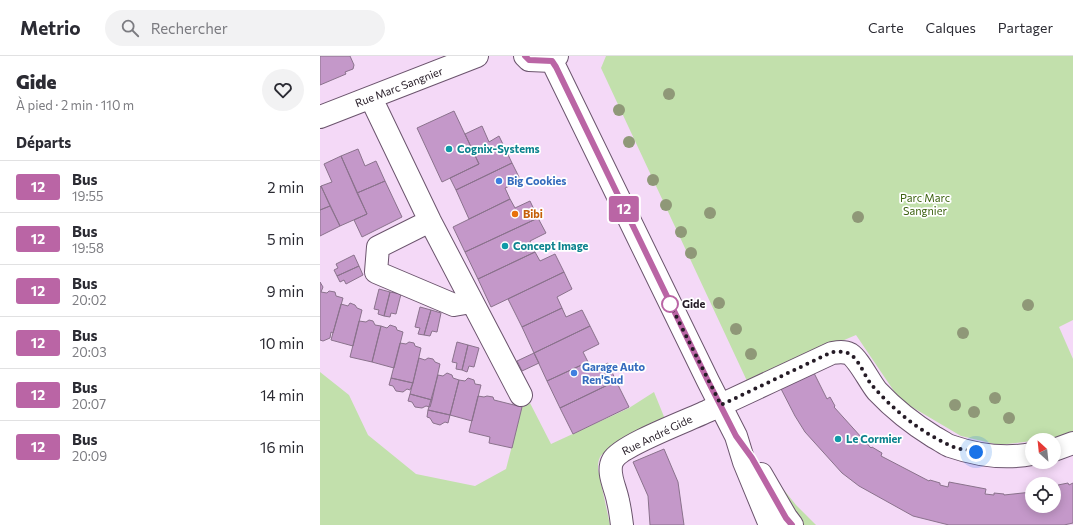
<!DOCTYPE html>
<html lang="fr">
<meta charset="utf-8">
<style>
body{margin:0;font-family:Commissioner,sans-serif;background:#f2f2f3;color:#2b2b33;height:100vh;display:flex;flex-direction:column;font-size:15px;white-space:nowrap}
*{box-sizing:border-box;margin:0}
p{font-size:13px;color:#7c7c81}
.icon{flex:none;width:22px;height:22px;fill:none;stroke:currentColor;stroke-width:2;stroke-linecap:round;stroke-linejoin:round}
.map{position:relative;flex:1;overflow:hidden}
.sheet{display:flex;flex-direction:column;background:#fff;width:320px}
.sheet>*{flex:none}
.badge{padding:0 8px;border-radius:3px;font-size:14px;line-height:26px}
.needle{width:26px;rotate:333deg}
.controls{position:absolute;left:705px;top:377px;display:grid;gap:8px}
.controls a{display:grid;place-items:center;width:36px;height:36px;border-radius:50%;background:#fff;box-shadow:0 2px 10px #0003;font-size:20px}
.you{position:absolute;width:20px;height:20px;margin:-10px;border:3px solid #fff;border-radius:50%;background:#1a73e8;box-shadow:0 0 0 6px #1a73e833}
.map>.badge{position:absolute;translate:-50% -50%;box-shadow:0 0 0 2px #fff}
h2{padding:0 16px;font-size:15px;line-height:36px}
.round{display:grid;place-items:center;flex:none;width:42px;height:42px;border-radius:21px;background:#f2f2f3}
.head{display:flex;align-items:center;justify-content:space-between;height:68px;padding:0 16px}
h1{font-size:19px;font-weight:800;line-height:30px}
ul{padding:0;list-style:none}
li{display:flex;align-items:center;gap:12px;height:52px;padding:0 16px;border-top:1px solid #e1e1e2}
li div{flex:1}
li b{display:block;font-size:15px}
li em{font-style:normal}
li .badge{min-width:44px;font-weight:700;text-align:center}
header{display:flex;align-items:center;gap:24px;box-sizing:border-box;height:56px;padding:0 20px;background:#fff;border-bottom:1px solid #e1e1e2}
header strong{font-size:19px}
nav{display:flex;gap:22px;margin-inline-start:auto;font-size:14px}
.search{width:280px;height:36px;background:#f2f2f3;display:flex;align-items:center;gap:10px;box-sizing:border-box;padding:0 14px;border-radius:22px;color:#7c7c81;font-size:15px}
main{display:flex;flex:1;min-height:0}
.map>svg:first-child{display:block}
.green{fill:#c2e0ac}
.building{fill:#c498c9;stroke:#8a728c}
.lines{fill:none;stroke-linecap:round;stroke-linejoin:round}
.street-casing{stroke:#6b546d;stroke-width:24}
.secondary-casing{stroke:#6b546d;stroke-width:24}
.street{stroke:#fff;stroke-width:22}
.secondary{stroke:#fff;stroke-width:22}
.tree{fill:#8f9878}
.line-casing{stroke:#fff;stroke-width:9}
.line{stroke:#ba65a5;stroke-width:6}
.walk{stroke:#251b26;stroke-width:4;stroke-dasharray:0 7.2}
.culture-dot{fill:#0f9aa8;stroke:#fff;stroke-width:1.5}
.shop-dot{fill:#3f7fe0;stroke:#fff;stroke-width:1.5}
.food-dot{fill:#e8710a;stroke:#fff;stroke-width:1.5}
.stop-dot{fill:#fff;stroke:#ba65a5;stroke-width:2}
.labels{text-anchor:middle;stroke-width:3.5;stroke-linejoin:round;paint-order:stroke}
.street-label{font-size:11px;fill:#251b26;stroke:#fff}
.culture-label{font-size:11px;font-weight:bold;fill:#0d838f;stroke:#fff;text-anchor:start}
.shop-label{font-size:11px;font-weight:bold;fill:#366cbe;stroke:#fff;text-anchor:start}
.park-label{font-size:11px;fill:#3d6211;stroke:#fff}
.food-label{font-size:11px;font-weight:bold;fill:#c56008;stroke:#fff;text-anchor:start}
.stop-label{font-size:11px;font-weight:bold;fill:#251b26;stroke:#fff;text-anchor:start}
</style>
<header>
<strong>Metrio</strong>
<div class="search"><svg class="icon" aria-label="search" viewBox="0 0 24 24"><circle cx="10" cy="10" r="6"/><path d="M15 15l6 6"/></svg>Rechercher</div>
<nav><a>Carte</a><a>Calques</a><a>Partager</a></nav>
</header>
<main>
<section class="sheet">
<div class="head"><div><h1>Gide</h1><p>À pied · 2 min · 110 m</p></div><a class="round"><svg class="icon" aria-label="heart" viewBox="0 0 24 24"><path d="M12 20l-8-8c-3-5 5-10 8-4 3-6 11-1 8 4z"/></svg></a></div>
<h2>Départs</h2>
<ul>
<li><span class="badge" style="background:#ba65a5;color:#fff">12</span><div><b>Bus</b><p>19:55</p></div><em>2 min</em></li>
<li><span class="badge" style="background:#ba65a5;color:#fff">12</span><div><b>Bus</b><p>19:58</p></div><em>5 min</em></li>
<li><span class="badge" style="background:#ba65a5;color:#fff">12</span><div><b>Bus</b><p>20:02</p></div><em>9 min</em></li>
<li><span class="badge" style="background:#ba65a5;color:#fff">12</span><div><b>Bus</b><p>20:03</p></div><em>10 min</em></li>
<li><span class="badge" style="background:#ba65a5;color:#fff">12</span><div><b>Bus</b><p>20:07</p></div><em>14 min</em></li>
<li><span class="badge" style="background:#ba65a5;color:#fff">12</span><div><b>Bus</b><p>20:09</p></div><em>16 min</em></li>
</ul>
</section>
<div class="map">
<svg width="753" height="469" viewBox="0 0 753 469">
<rect width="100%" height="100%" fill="#f4d9f7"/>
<!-- green -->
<path class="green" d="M 286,0 L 753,0 L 753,264 L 739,271 L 753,303 L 753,375 L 736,382 L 679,389 L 641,380 L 580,344 L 536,279 L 427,325 L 281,12 Z
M 0,316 L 29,339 L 48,379 L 96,418 L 155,430 L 186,413 L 202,351 L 210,347 L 231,388 L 309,352 L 334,336 L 347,368 C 332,374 288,389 280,401 C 278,405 278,409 278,413 L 290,469 L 0,469 Z
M 460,429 L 476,449 L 496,469 L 476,469 Z"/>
<!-- building -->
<path class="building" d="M 0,0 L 30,0 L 34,9 L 33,13 L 25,16 L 26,18 L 0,29 Z
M 134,55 L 159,108 L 122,126 L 97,72 Z
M 162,70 L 169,86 L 179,80 L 192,107 L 136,134 L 130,122 L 159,108 L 145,78 Z
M 38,93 L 45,110 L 56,105 L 65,125 L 37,137 L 21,100 Z
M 21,100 L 47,158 L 20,170 L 1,130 L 12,126 L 4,108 Z
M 192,107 L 201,125 L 185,132 L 190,143 L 149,163 L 136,134 Z
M 65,125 L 82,161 L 42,181 L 34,164 L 47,158 L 37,137 Z
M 1,130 L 10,150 L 0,154 L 0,131 Z
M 190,143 L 195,152 L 210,145 L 218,162 L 145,196 L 133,171 Z
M 10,150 L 20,170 L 0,180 L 0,154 Z
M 218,162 L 226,177 L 210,185 L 215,196 L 158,223 L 145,196 Z
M 215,196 L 220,205 L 235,198 L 244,216 L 171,251 L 158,223 Z
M 34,199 L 39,210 L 17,220 L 14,214 L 18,212 L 16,208 Z
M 39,210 L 43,219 L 26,228 L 24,224 L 20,226 L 17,220 Z
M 244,216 L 252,233 L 237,241 L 242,252 L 202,271 L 188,243 Z
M 0,226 L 3,231 L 1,236 L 7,237 L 9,235 L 15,236 L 16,240 L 23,242 L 13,277 L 11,276 L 10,282 L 3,285 L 0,284 Z
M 59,233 L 70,236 L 64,260 L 58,258 L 59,254 L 54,253 Z
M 70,236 L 81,238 L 76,258 L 71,257 L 70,261 L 64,260 Z
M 30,247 L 35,249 L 37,252 L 42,254 L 33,290 L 11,284 L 21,248 L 28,250 Z
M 100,251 L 111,254 L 104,279 L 98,278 L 100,272 L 95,271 Z
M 242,252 L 246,261 L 262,254 L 270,270 L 214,297 L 202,271 Z
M 111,254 L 121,257 L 117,276 L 112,275 L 110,280 L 104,279 Z
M 49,264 L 53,265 L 55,269 L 61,270 L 52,306 L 30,301 L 39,265 L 46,266 Z
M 70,269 L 76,271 L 77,274 L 83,276 L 74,312 L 52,306 L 61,270 L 67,272 Z
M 270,270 L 279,288 L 263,296 L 268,306 L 227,325 L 214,297 Z
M 89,286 L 94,287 L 95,290 L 101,292 L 93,327 L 71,322 L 80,287 L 86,288 Z
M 137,286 L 148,289 L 142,314 L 136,313 L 137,307 L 132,306 Z
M 148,289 L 159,292 L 154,311 L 149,310 L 147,316 L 142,314 Z
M 214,297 L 219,307 L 202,315 L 197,305 Z
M 99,302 L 105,304 L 108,302 L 113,303 L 115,306 L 120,308 L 112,344 L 90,338 Z
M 268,306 L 272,315 L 288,307 L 296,325 L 240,352 L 227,325 Z
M 491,311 L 507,343 L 510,341 L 515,350 L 514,351 L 551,392 L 552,391 L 562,397 L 561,400 L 609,425 L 610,424 L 620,427 L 620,429 L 628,431 L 629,426 L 666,433 L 665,438 L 674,439 L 674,437 L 684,438 L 684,439 L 712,436 L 712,450 L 734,450 L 734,433 L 739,432 L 738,429 L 748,427 L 749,429 L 753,427 L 753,467 L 744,469 L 629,469 L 593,460 L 539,430 L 522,417 L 485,376 L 475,360 L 459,329 Z
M 127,317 L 132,319 L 133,322 L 139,324 L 130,359 L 108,354 L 118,319 L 123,320 Z
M 71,322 L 93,327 L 90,334 L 87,333 L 83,336 L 76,335 L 73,330 L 69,329 Z
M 148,322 L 154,324 L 155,328 L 161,329 L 152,365 L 130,359 L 139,324 L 145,325 Z
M 296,325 L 309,351 L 253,378 L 240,352 Z
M 90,338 L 112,344 L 110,351 L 106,350 L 102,352 L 95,351 L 92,346 L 88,345 Z
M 158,340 L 164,341 L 167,340 L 173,341 L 174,344 L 202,351 L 192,392 L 169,387 L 170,381 L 149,376 Z
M 108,354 L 130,359 L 128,367 L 125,366 L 120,369 L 113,367 L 110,362 L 107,361 Z
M 344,393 L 358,426 L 364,469 L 330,469 L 328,440 L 313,406 Z"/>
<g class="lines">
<!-- street casing -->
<g class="street-casing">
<path id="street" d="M 51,42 L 110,165 L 201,339
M 0,61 L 157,0
M 110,165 L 58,191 L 56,216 L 134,249 L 151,246
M 734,394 L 753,387
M 302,469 C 301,461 300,453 298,445 C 296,432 286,416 293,404 C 301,389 372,363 390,354 C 431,335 471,316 512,297 C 518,296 524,295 530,298 C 539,304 549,325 557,335 C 574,353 593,368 614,381 C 620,384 625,388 630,390 C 656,399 686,403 712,398"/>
</g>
<!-- secondary casing -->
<g class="secondary-casing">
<path id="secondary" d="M 205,0 L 209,4 L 232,5 L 237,0
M 232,5 L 388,325 L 416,380 L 424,406 L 450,469
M 441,418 L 466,461 L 472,469"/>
</g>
<!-- street -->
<use href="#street" class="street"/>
<!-- secondary -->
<use href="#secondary" class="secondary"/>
</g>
<!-- trees -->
<g class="tree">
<circle cx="349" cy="38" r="6"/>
<circle cx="299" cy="54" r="6"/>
<circle cx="309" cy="86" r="6"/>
<circle cx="333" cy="124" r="6"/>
<circle cx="346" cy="149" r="6"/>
<circle cx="390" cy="157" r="6"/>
<circle cx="538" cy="161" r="6"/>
<circle cx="361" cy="176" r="6"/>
<circle cx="371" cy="197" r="6"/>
<circle cx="399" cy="247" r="6"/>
<circle cx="708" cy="249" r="6"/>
<circle cx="416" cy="273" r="6"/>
<circle cx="643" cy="277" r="6"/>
<circle cx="431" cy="298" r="6"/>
<circle cx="675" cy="342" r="6"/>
<circle cx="635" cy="349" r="6"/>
<circle cx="654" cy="356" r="6"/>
<circle cx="689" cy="362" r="6"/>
</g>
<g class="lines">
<!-- line casing -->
<g class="line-casing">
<path id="line" d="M 205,0 L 209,4 L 232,5 L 236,11 L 388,325 L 416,380 L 432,402 L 466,462 L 472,469"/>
</g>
<!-- line -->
<use href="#line" class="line"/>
<!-- walk -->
<path class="walk" d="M 350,248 L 401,349 L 512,296 C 518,296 524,295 530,298 C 540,305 544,319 551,328 C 572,353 599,375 629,389 C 637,393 647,394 656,396"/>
</g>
<!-- markers -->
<g class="culture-dot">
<circle cx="129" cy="93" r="4"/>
<circle cx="185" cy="190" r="4"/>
<circle cx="518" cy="383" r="4"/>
</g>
<g class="shop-dot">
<circle cx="179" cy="125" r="4"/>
<circle cx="254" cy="317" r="4"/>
</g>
<circle class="food-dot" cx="195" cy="158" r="4"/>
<circle class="stop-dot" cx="350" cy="248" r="8"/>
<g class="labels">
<!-- street labels -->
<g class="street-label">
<text transform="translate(79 31) rotate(-21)" y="4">Rue Marc Sangnier</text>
<text transform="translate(337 379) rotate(-26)" y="4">Rue André Gide</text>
</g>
<!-- culture labels -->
<g class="culture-label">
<text x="137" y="97">Cognix-Systems</text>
<text x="193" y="194">Concept Image</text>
<text x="526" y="387">Le Cormier</text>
</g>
<!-- shop labels -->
<g class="shop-label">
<text x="187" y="129">Big Cookies</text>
<text x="262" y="315">Garage Auto<tspan x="262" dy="13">Ren'Sud</tspan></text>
</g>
<!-- park labels -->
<g class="park-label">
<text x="605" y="146">Parc Marc<tspan x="605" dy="13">Sangnier</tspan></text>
</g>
<!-- food labels -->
<g class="food-label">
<text x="203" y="162">Bibi</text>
</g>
<!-- stop labels -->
<g class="stop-label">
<text x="362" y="252">Gide</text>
</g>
</g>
</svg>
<div class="controls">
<a><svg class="needle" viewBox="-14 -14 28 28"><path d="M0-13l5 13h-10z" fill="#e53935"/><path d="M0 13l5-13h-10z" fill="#7c7c81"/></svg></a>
<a><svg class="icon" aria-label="locate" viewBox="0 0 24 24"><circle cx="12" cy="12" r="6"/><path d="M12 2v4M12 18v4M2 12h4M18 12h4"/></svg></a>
</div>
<div class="you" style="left:656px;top:396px"></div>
<b class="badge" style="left:304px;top:153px;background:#ba65a5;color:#fff">12</b>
</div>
</main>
